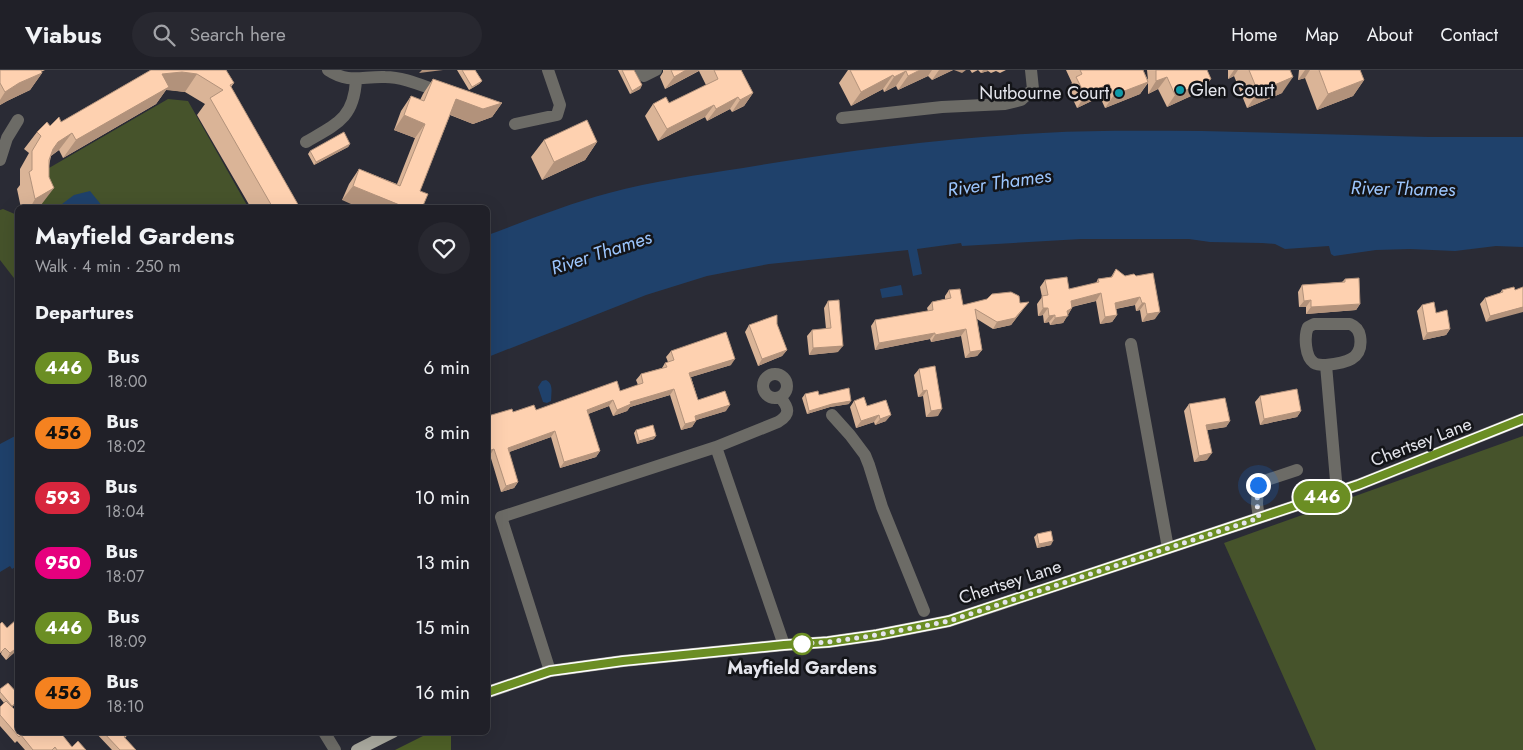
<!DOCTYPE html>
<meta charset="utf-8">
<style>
body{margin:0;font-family:Jost,sans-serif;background:#282830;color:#f1f3f6;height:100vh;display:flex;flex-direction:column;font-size:19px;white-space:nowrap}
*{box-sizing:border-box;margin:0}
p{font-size:16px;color:#a2a3a8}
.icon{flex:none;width:28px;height:28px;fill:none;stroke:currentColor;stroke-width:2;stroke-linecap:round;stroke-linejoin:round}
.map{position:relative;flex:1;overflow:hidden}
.details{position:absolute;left:15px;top:135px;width:475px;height:530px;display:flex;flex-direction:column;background:#202028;border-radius:8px;box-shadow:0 5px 20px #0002,0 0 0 1px #3d3e45}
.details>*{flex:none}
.badge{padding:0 10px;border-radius:16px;font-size:18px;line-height:32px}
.you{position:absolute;width:25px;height:25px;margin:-12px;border:4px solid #fff;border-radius:50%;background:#1a73e8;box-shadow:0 0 0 8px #1a73e833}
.map>.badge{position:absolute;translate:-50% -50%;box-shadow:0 0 0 2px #fff}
h2{padding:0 20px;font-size:19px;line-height:45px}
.round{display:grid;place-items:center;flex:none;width:52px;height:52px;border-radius:26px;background:#282830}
.headline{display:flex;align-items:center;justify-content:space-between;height:85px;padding:0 20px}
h1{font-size:24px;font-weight:700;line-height:38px}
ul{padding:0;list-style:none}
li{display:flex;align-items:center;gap:15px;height:65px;padding:0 20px}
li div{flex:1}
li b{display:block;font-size:19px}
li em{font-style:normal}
li .badge{min-width:55px;font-weight:700;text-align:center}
header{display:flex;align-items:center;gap:30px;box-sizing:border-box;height:70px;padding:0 25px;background:#202028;border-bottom:1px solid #3d3e45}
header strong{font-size:24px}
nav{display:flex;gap:28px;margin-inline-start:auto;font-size:18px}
.search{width:350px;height:45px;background:#282830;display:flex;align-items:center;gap:12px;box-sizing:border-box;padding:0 18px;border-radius:28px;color:#a2a3a8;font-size:19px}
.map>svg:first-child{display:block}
.green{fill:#46532b}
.forest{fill:#4e6027}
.water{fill:#1f416b}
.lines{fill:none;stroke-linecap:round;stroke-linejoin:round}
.minor{stroke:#6c6b66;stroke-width:12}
.major{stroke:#ababa0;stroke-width:12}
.wall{fill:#dab497}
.shaded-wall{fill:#b2927b}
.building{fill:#fed1b0;stroke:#b2927b}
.line-casing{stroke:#fff;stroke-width:11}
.line{stroke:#6b8e23;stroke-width:8}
.walk{stroke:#e4e5ec;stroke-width:5;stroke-dasharray:0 9}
.culture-dot{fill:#0f9aa8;stroke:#131418;stroke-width:2}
.stop-dot{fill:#fff;stroke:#6b8e23;stroke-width:2.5}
.labels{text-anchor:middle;stroke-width:5;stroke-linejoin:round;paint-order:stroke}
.poi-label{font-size:18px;fill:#e4e5ec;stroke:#131418;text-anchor:start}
.street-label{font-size:18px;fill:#e4e5ec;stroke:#131418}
.stop-label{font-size:18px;font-weight:bold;fill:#e4e5ec;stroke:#131418}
.water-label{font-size:19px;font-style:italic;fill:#9cc6fe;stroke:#131418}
</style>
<header>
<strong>Viabus</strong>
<div class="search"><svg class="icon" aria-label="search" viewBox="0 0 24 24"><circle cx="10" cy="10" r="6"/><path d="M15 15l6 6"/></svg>Search here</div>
<nav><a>Home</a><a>Map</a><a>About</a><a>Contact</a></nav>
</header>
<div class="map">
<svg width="1523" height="680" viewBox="0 0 1523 680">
<rect width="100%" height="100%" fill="#2a2b35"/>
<!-- green -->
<path class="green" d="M 168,29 L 188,31 L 248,137 L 38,138 L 49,98 Z
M 3,139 L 17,145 L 17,212 L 0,190 L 0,140 Z
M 1523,366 L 1523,680 L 1316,680 L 1224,473 Z"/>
<!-- forest -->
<path class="forest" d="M 431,662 L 451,663 L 451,680 L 395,680 Z"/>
<!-- water -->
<path class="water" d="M 1202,61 L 1429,67 L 1523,67 L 1523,177 L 1496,176 L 1455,181 L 1410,179 L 1376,180 L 1334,186 L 1331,184 L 1329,176 L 1285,179 L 1275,174 L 1262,173 L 1210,172 L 1189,169 L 1081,169 L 962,176 L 961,173 L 917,179 L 922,204 L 913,206 L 908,180 L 769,194 L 707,206 L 646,225 L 488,287 L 488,165 C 528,150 568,134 609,123 C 653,111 698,105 743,98 C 842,81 942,68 1043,63 C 1095,60 1149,61 1202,61 Z
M 90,121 L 103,137 L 58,137 L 74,125 Z
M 901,215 L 903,225 L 882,228 L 880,219 Z
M 546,310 C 554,314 551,323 551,331 L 547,333 L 543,332 L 538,317 L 542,311 Z
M 17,365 L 17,496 L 12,499 L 10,496 L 0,502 L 0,374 Z"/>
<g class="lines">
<!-- minor -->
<path class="minor" d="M 328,0 C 349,14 362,6 385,7 C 404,7 423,16 441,22
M 641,0 L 644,6 L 656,0
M 842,48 L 942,37 L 1005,34 L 1021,30 L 1033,19 L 1031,0
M 515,54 L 557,45 L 560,35 L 548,0
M 306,72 C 337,54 354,48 356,10
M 0,90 L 7,68 L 18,50
M 1131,274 L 1168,478
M 1326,295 C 1345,293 1364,290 1360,266 C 1359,260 1355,256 1350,254 L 1314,254 L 1308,257 C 1304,266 1305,287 1314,293 C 1317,295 1322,295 1326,295 L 1337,422
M763 316a12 12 0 1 1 24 0a12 12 0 1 1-24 0Z
M 832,345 L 850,365 L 865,385 L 869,395 L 882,437 L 924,541
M 716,377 L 778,352 C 791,344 789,338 780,327
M 1259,448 L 1257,434 L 1258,415 L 1267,410 L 1297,400
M 550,601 L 501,447 L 716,377 L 784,575
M 324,662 L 335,680"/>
<!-- major -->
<path class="major" d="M 488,622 L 550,601 L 623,591 L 784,575 L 828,572 L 877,565 L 949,551 L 1358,415 L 1523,349
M 357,680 L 393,662"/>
</g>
<!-- wall -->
<path class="wall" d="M 0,0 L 45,0 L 41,2 L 42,3 L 30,20 L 7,31 L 0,35 Z
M 151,0 L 226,0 L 234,13 L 231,17 L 300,138 L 251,138 L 197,45 L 205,34 L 185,22 L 170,20 L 166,20 L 156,34 L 63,88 L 59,80 L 51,86 L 41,135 L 38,138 L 21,138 L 17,119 L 20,115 L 20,99 L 29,83 L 24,79 L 37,62 L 61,52 Z
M 457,0 L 475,0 L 482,11 L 479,14 L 469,20 Z
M 618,0 L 634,0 L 642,15 L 640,19 L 630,24 Z
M 663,0 L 741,0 L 753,23 L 744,36 L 732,42 L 730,39 L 707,51 L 705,47 L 658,71 L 645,46 L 653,34 L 669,33 L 706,15 L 699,1 L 665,19 L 660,7 L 663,2 Z
M 848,0 L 953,0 L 932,10 L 928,6 L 898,20 L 896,16 L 884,22 L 883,19 L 851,36 L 839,13 Z
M 970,0 L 1006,0 L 1000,3 L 996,1 L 991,3 L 988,1 L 981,3 L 978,0 L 972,3 Z
M 1066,0 L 1143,0 L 1148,10 L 1147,0 L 1207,0 L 1202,21 L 1167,37 L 1158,19 L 1148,24 L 1148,13 L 1140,24 L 1105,38 L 1100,27 L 1077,38 L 1068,19 L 1072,13 Z
M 1228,0 L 1290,0 L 1282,23 L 1247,38 L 1234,6 L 1228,9 Z
M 1299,0 L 1360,0 L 1364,10 L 1353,26 L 1317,40 L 1305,8 L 1298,10 Z
M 433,9 L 502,33 L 492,47 L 473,54 L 450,45 L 420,121 L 342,130 L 349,114 L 359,99 L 397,114 L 415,68 L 394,60 L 401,41 L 411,26 L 420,30 L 423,24 Z
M 544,70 L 597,72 L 585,90 L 542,110 L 531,87 Z
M 350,74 L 348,77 L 314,95 L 308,84 L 310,81 Z
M 1116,199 L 1125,206 L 1134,204 L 1155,249 L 1142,252 L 1140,240 L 1136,241 L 1135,235 L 1116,239 L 1117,245 L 1112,252 L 1100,254 L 1096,231 L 1072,237 L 1072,238 L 1063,253 L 1050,255 L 1049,252 L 1044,253 L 1043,245 L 1038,246 L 1037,234 L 1042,227 L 1040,217 L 1045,210 L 1069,219 L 1096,213 L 1098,209 L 1111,207 Z
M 1345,209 L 1360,234 L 1356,240 L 1306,244 L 1306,237 L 1299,237 L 1298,222 L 1302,215 L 1342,212 Z
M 949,220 L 963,235 L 1020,233 L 1024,238 L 1011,255 L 993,259 L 977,249 L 982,280 L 977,286 L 965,288 L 961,266 L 931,272 L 930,269 L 875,280 L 871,256 L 875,250 L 928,241 L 927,238 L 932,232 L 945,229 L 945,226 Z
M 1502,220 L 1515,220 L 1486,252 L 1480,234 L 1485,228 L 1500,223 Z
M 828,231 L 838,282 L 809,285 L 807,266 L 812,260 L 826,259 L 824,238 Z
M 1422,235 L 1436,243 L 1450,259 L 1446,265 L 1423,270 L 1417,241 Z
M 777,254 L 787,280 L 782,286 L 758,296 L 745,262 L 749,255 Z
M 671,281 L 731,295 L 691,307 L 698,330 L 726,341 L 696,350 L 692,357 L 681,360 L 670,325 L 630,337 L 627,341 L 613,346 L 609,336 L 588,344 L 600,381 L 596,387 L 560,398 L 551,367 L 509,382 L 518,412 L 514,418 L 501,422 L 490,385 L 488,386 L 488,346 L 536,340 L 620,321 L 638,315 L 636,310 L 641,304 L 662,298 L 665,293 L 668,292 L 666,287 Z
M 919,299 L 938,346 L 926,347 L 923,326 L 918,327 L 914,305 Z
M 805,324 L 849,334 L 830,337 L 807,344 L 802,328 Z
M 1260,326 L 1301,341 L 1297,347 L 1260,355 L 1255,332 Z
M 854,331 L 867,336 L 886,351 L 875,355 L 874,352 L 856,358 L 850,337 Z
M 1189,334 L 1230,351 L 1226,357 L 1207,360 L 1207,390 L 1194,392 L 1184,341 Z
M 636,360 L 654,369 L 637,374 L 634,363 Z
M 1037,464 L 1051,475 L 1037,478 L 1034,467 Z
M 18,550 L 18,583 L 16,581 L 6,590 L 1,584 L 7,558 Z
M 0,619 L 18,632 L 12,637 L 18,662 L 86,680 L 25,680 L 17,671 L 15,673 L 0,656 L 0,637 L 4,633 L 0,628 Z
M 95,662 L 130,662 L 125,668 L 136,680 L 112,680 Z"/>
<!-- shaded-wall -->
<path class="shaded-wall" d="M 422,0 L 443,0 L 419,3 Z
M 686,0 L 700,0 L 665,19 L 674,7 Z
M 920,0 L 932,0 L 928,6 L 898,20 L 908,6 Z
M 939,0 L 953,0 L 932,10 Z
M 954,0 L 966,0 L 962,3 Z
M 983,0 L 988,0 L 988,1 L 981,3 Z
M 1234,0 L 1238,0 L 1234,6 L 1228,9 Z
M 1305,0 L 1310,0 L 1305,8 L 1298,10 Z
M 906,1 L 896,16 L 884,22 L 894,7 Z
M 182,2 L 197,4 L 185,22 L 166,20 L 156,34 L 63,88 L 76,70 L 162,4 Z
M 42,3 L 30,20 L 7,31 L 0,35 L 0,30 L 5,22 L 19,13 Z
M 893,5 L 883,19 L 851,36 L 861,22 Z
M 1167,7 L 1158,19 L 1148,24 L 1156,11 Z
M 1293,7 L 1282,23 L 1247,38 L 1258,22 Z
M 1211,9 L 1202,21 L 1167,37 L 1175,25 Z
M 1364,10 L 1353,26 L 1317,40 L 1328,24 Z
M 482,11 L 479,14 L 469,20 L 472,17 Z
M 1148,12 L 1140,24 L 1105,38 L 1114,25 Z
M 1109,14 L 1100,27 L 1077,38 L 1085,25 Z
M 642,15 L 640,19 L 630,24 L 632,21 Z
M 753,23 L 744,36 L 732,42 L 740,30 Z
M 738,27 L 730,39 L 707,51 L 716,39 Z
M 456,29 L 502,33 L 492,47 L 473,54 L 446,43 Z
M 714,35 L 705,47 L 658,71 L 667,59 Z
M 404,45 L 425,54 L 415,68 L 394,60 Z
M 72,63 L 59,80 L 46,89 L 58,72 Z
M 597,72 L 585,90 L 542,110 L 554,92 Z
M 350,74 L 348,77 L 314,95 L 316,92 Z
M 353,116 L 407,138 L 360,138 L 342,130 Z
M 54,118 L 41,135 L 38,138 L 30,138 L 35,129 Z
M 1101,223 L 1096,231 L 1066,238 L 1071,231 Z
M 1140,227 L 1135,235 L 1109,240 L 1115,233 Z
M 1311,230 L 1306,237 L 1299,237 L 1304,231 Z
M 1029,232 L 1011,255 L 993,259 L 997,252 Z
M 1142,233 L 1145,233 L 1140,240 L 1136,241 Z
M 1360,234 L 1356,240 L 1306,244 L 1311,237 Z
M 1523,237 L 1523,242 L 1486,252 L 1490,246 Z
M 1043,238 L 1048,238 L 1043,245 L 1038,246 Z
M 1072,238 L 1063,253 L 1050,255 L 1055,248 Z
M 1160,242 L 1155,249 L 1142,252 L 1147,244 Z
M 1055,245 L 1049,252 L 1044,253 L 1049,246 Z
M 1117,245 L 1112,252 L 1100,254 L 1105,247 Z
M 966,259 L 961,266 L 931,272 L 935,265 Z
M 1450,259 L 1446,265 L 1423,270 L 1427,263 Z
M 935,263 L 930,269 L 875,280 L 879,273 Z
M 843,276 L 838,282 L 809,285 L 813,278 Z
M 787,280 L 782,286 L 758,296 L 762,289 Z
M 982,280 L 977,286 L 965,288 L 970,282 Z
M 735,289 L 731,295 L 685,309 L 689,303 Z
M 674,319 L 670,325 L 630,337 L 627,341 L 613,346 L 617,340 L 630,332 Z
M 927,320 L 923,326 L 918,327 L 923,321 Z
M 613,330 L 609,336 L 583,346 L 587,340 Z
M 851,331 L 849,334 L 830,337 L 807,344 L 809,341 L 832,334 Z
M 730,335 L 726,341 L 690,352 L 695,346 Z
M 942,339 L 938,346 L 926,347 L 931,341 Z
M 1301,341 L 1297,347 L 1260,355 L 1264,349 Z
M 879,345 L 874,352 L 856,358 L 861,351 Z
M 891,345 L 886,351 L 875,355 L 880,349 Z
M 696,351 L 692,357 L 681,360 L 685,354 Z
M 1230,351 L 1226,357 L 1201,361 L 1206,355 Z
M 555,361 L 551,367 L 504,384 L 508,378 Z
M 656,366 L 654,369 L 637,374 L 639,371 Z
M 494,379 L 490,385 L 488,386 L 488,381 Z
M 600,381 L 596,387 L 560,398 L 564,392 Z
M 1212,383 L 1207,390 L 1194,392 L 1199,386 Z
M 518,412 L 514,418 L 501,422 L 506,416 Z
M 1053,471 L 1051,475 L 1037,478 L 1039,474 Z
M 18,577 L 16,581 L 6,590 L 10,583 Z"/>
<!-- building -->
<path class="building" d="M 0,0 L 41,0 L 42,3 L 19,13 L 5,22 L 0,13 Z
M 151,0 L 226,0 L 234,13 L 230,15 L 300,138 L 273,138 L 210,28 L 223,20 L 197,4 L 182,2 L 162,4 L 169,17 L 76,70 L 72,63 L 58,72 L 53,79 L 49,90 L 49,107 L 54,118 L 35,129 L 29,102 L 32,100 L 32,81 L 41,66 L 37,62 L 47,52 L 50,56 L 59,47 L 61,52 Z
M 462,0 L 475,0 L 482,11 L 472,17 Z
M 622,0 L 634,0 L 642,15 L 632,21 Z
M 671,0 L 686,0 L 674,7 Z
M 714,0 L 741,0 L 753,23 L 740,30 L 738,27 L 716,39 L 714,35 L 667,59 L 653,34 L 666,27 L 669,33 L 718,9 Z
M 850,0 L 920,0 L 908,6 L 906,1 L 894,7 L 893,5 L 861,22 Z
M 1080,0 L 1143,0 L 1148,12 L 1114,25 L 1109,14 L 1085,25 L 1076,7 L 1082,4 Z
M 1156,0 L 1207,0 L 1211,9 L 1175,25 L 1167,7 L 1156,11 Z
M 1249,0 L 1290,0 L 1293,7 L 1258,22 Z
M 1319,0 L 1360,0 L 1364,10 L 1328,24 Z
M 433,9 L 502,33 L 483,39 L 456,29 L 420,121 L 428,124 L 422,138 L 407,138 L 353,116 L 359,99 L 400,116 L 425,54 L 404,45 L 411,26 L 424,31 Z
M 587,50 L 597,72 L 554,92 L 544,70 Z
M 344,62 L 350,74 L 316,92 L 310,81 Z
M 1116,199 L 1125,206 L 1134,204 L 1136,206 L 1153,203 L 1160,242 L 1147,244 L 1145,233 L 1142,233 L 1140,227 L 1115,233 L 1117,245 L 1105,247 L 1101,223 L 1071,231 L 1072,238 L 1067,241 L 1068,246 L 1055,248 L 1055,245 L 1049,246 L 1048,238 L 1043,238 L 1042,226 L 1048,225 L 1045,210 L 1067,207 L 1069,219 L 1099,212 L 1098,209 L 1112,207 Z
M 1359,208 L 1360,234 L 1311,237 L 1311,230 L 1304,231 L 1302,215 L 1345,212 L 1345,209 Z
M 1514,217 L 1515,220 L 1523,217 L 1523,237 L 1490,246 L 1485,228 L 1503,222 L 1502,220 Z
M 960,219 L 963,235 L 987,229 L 992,224 L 1011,222 L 1019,226 L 1020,233 L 1029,232 L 1015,248 L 997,252 L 975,239 L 982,280 L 970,282 L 966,259 L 935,265 L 935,263 L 879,273 L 875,250 L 933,240 L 932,232 L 951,228 L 949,220 Z
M 839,230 L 843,276 L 813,278 L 812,260 L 831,258 L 828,231 Z
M 1434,232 L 1436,243 L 1447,240 L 1450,259 L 1427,263 L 1422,235 Z
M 777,245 L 777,254 L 787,280 L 762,289 L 749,255 Z
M 726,262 L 735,289 L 689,303 L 698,330 L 725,321 L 730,335 L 695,346 L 696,351 L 685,354 L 674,319 L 630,332 L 631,334 L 617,340 L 613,330 L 587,340 L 600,381 L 564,392 L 555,361 L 508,378 L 518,412 L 506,416 L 494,379 L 488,381 L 488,346 L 512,339 L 513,342 L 534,335 L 536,340 L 617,311 L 620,321 L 643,313 L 641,304 L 667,297 L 665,293 L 674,290 L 671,281 Z
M 935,296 L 942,339 L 931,341 L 927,320 L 923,321 L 919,299 Z
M 849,318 L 851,331 L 832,334 L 809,341 L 805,324 L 818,321 L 819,325 Z
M 1297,319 L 1301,341 L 1264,349 L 1260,326 Z
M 864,327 L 867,336 L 886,330 L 891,345 L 880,349 L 879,345 L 861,351 L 854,331 Z
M 1225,328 L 1230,351 L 1206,355 L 1212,383 L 1199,386 L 1189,334 Z
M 653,355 L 656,366 L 639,371 L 636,360 Z
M 1051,461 L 1053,471 L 1039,474 L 1037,464 Z
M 17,549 L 18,577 L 10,583 L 5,578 L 0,583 L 0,554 L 2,552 L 7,558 Z
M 8,613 L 18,624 L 18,631 L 12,636 L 0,622 L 0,619 Z
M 6,631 L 18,643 L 18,662 L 60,662 L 72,677 L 78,671 L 86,680 L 57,680 L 55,677 L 52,680 L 33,680 L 21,665 L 19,667 L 0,645 L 0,637 Z
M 103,662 L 128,662 L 124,667 L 136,680 L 120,680 Z"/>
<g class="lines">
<!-- line casing -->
<g class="line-casing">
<path id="line" d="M 488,622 L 550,601 L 623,591 L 784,575 L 828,572 L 877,565 L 949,551 L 1358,415 L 1523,349"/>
</g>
<!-- line -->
<use href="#line" class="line"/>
<!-- walk -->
<path class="walk" d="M 802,574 L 798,574 L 828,572 L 877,565 L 949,551 L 1259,448 L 1257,434 L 1258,415"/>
</g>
<!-- markers -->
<g class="culture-dot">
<circle cx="1180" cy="20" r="5"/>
<circle cx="1119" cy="23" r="5"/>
</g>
<circle class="stop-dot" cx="802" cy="574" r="10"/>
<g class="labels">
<!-- poi labels -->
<g class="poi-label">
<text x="1190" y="26">Glen Court</text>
<text x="1109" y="29" text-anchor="end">Nutbourne Court</text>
</g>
<!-- street labels -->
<g class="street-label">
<text transform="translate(1421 372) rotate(-21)" y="6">Chertsey Lane</text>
<text transform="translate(1010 512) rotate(-18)" y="6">Chertsey Lane</text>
</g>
<!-- stop labels -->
<g class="stop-label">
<text x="802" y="604">Mayfield Gardens</text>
</g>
<!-- water labels -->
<g class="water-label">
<text transform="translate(999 112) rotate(-8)" y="7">River Thames</text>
<text transform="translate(1403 118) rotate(1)" y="7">River Thames</text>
<text transform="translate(601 182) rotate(-18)" y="7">River Thames</text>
</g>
</g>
</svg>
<div class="you" style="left:1258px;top:415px"></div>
<b class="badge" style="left:1322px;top:427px;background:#6b8e23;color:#fff">446</b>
<section class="details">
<div class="headline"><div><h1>Mayfield Gardens</h1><p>Walk · 4 min · 250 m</p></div><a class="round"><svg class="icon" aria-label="heart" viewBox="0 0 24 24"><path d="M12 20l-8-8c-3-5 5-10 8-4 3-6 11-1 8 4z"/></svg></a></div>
<h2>Departures</h2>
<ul>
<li><span class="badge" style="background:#6b8e23;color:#fff">446</span><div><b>Bus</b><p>18:00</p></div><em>6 min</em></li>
<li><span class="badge" style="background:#f58220;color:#111">456</span><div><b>Bus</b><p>18:02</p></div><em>8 min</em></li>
<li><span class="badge" style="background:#d7263d;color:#fff">593</span><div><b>Bus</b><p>18:04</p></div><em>10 min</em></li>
<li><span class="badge" style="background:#e6007e;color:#fff">950</span><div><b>Bus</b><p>18:07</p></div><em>13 min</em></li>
<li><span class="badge" style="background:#6b8e23;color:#fff">446</span><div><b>Bus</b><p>18:09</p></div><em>15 min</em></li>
<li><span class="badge" style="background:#f58220;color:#111">456</span><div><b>Bus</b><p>18:10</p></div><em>16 min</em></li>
</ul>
</section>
</div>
